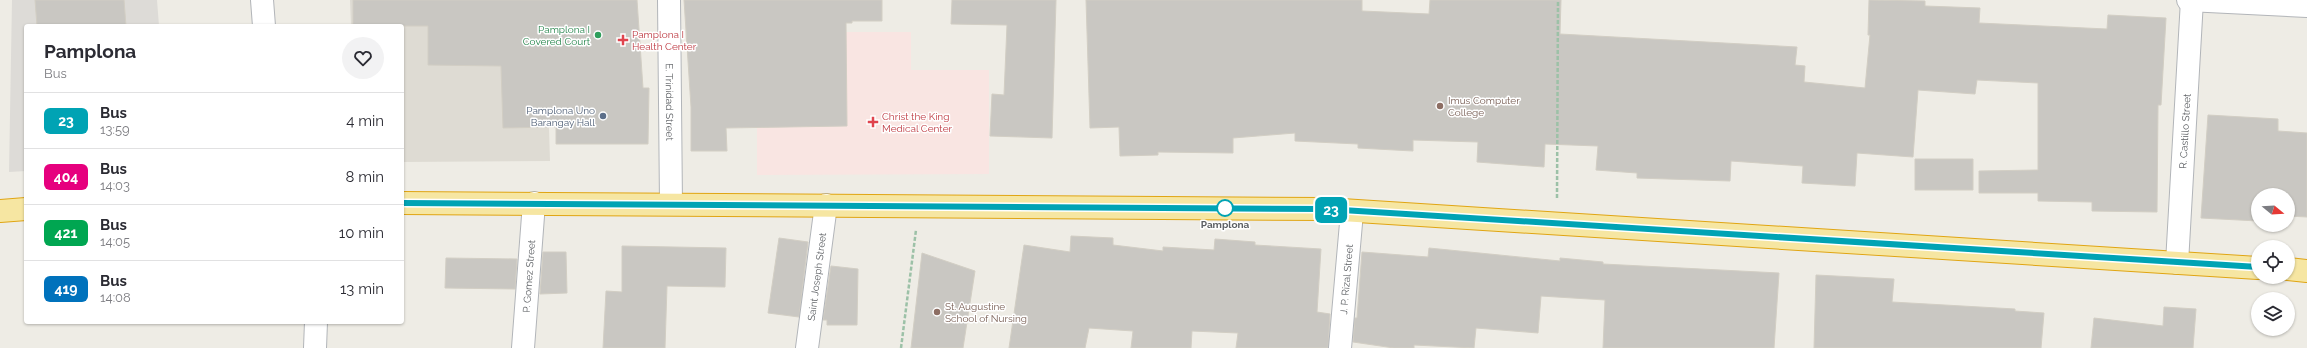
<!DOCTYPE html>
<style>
body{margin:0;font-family:Raleway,sans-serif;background:#f2f2f3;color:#2b2b33;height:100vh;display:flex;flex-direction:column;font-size:15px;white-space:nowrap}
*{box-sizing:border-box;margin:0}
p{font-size:13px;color:#7c7c81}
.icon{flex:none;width:22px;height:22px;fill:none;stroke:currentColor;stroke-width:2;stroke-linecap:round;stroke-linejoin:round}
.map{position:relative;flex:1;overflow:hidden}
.panel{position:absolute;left:24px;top:24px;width:380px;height:300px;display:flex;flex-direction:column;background:#fff;border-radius:4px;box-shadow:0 1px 3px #0004}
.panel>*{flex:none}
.badge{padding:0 8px;border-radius:6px;font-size:14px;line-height:26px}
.needle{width:26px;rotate:108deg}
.tools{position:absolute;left:2251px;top:188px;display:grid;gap:8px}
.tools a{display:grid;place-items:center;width:44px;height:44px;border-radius:50%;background:#fff;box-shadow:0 1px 3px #0004;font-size:20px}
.map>.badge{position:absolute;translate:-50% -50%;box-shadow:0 0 0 2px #fff}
.round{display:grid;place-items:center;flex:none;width:42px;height:42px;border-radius:21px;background:#f2f2f3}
.headline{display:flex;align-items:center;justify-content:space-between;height:68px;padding:0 20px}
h1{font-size:19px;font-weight:700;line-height:30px}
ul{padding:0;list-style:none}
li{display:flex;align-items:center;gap:12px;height:56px;padding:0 20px;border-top:1px solid #e1e1e2}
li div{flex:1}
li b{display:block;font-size:15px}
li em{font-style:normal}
li .badge{min-width:44px;font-weight:700;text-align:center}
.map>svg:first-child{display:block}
.industrial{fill:#dddbd7}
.education{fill:#dedbd3}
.medical{fill:#f9e5e2}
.building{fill:#c9c7c2;stroke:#d2cec4}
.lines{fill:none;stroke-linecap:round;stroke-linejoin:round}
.minor-casing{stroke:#b2b5b9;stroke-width:24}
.tertiary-casing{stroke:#b2b5b9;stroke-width:24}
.trunk-casing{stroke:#e0a513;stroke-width:24}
.path{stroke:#9cc1a7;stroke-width:2.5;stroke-dasharray:4 2;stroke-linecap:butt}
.minor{stroke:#fff;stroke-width:22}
.tertiary{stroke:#fff;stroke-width:22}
.trunk{stroke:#f6e6a2;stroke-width:22}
.line-casing{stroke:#fff;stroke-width:9}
.line{stroke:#00a3b4;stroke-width:6}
.leisure-dot{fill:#2e9e5b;stroke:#fff;stroke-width:1.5}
.health-dot{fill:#e0444e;stroke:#fff;stroke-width:1.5}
.education-dot{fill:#8d6e63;stroke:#fff;stroke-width:1.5}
.service-dot{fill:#5c6f8a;stroke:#fff;stroke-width:1.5}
.stop-dot{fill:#fff;stroke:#00a3b4;stroke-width:2}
.labels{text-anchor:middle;stroke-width:3;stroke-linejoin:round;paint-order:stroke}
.leisure-label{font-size:10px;fill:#27864d;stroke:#fff;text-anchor:end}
.health-label{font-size:10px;fill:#be3a42;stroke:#fff;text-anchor:start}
.education-label{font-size:10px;fill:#785e54;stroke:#fff;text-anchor:start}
.street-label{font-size:10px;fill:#5d6064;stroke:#fff}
.service-label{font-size:10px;fill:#4e5e75;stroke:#fff;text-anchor:end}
.stop-label{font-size:10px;font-weight:bold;fill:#5d6064;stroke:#fff}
</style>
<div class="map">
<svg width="2307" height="348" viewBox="0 0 2307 348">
<rect width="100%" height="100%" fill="#eeece5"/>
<!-- industrial -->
<path class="industrial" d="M 12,0 L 157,0 L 159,26 L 26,26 L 26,171 L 9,172 Z"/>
<!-- education -->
<path class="education" d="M 350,0 L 545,0 L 550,161 L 402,162 L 402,26 L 351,26 Z"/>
<!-- medical -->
<path class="medical" d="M 765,32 L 911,32 L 911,70 L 989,70 L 989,174 L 757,175 L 757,48 Z"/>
<!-- building -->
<path class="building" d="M 35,0 L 124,0 L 126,26 L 37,26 Z
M 353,0 L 637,0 L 643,88 L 649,88 L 648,144 L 556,144 L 556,127 L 503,128 L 501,66 L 428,65 L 428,26 L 353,26 Z
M 684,0 L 882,0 L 882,21 L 852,21 L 852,23 L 846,23 L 847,126 L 726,128 L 727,151 L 691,151 L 691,107 Z
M 952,0 L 1056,0 L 1052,138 L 990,136 L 992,94 L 1004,95 L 1007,25 L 951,24 Z
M 1086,0 L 1362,0 L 1362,11 L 1429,14 L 1430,0 L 1561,0 L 1560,34 L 1797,47 L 1795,65 L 1805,66 L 1804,82 L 1865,88 L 1870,35 L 1868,35 L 1869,0 L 1925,1 L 1925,6 L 1980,8 L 1979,23 L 2107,29 L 2108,15 L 2166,18 L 2161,105 L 2158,105 L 2157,212 L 2092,211 L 2092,202 L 2038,201 L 2038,193 L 1979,193 L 1979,171 L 2038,170 L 2038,83 L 1977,80 L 1975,94 L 1918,90 L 1913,157 L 1857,153 L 1855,186 L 1802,183 L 1803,166 L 1731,161 L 1730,181 L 1637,178 L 1637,173 L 1596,170 L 1598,146 L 1545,144 L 1544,167 L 1477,162 L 1478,142 L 1413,140 L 1413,151 L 1358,148 L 1358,144 L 1295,141 L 1295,133 L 1233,138 L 1233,153 L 1158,152 L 1158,155 L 1120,156 L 1119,127 L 1090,128 Z
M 2208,115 L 2278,119 L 2278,131 L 2307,133 L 2307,217 L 2288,216 L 2288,195 L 2258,195 L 2258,221 L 2201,218 Z
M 1915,159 L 1973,159 L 1973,190 L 1915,190 Z
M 1071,236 L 1113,238 L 1113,245 L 1163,251 L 1163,247 L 1214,250 L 1215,239 L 1255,242 L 1255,245 L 1321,249 L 1317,312 L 1330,314 L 1328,348 L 1236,348 L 1238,333 L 1192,331 L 1191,348 L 1131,348 L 1133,331 L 1089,328 L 1085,348 L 1009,348 L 1024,245 L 1070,252 Z
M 779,238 L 808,242 L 799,317 L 768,313 Z
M 622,246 L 726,248 L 725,287 L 667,286 L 665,348 L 603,348 L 606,291 L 622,292 Z
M 1429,248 L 1560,261 L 1560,258 L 1603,262 L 1603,264 L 1779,273 L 1774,348 L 1603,348 L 1605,300 L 1541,296 L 1538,333 L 1476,328 L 1474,348 L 1414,345 L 1414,348 L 1394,348 L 1353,342 L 1355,318 L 1357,318 L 1362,252 L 1428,257 Z
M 543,252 L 566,252 L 567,293 L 540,294 Z
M 922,253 L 975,271 L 963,348 L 911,348 Z
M 446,258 L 517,259 L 515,289 L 445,288 Z
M 831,266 L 858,269 L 857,325 L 827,325 L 827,320 L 823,320 Z
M 1816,275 L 1894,279 L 1892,302 L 2015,309 L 2015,311 L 2044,313 L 2041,348 L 1814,348 Z
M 2164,307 L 2196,309 L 2193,348 L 2091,348 L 2094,318 L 2163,326 Z"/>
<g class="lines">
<!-- minor casing -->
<g class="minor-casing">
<g id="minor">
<path d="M 262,0 L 264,26"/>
<path d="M 2188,0 L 2307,6"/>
<path id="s1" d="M 2177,263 L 2192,0"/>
<path d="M 315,348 L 316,322"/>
<path id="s2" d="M 523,348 L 534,203"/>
<path id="s3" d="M 807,348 L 826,205"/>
<path id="s4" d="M 1340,348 L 1352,212"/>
</g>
</g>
<!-- tertiary casing -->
<g class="tertiary-casing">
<g id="tertiary">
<path id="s5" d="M 669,0 L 671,204"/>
</g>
</g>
<!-- trunk casing -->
<g class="trunk-casing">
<path id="trunk" d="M 402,203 L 1326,209 L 2258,268
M 0,211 L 26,209
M 2288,269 L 2307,271"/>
</g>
<!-- path -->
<path class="path" d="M 1557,198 L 1558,0
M 901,348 L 916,230"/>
<!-- minor -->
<use href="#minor" class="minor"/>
<!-- tertiary -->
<use href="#tertiary" class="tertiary"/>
<!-- trunk -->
<use href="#trunk" class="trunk"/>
</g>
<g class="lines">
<!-- line casing -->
<g class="line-casing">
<path id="line" d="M 402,203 L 1326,209 L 2258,267"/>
</g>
<!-- line -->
<use href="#line" class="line"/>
</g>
<!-- markers -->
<circle class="leisure-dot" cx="598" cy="35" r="4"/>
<g class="health-dot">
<path d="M621 34h4v4h4v4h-4v4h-4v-4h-4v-4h4z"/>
<path d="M871 116h4v4h4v4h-4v4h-4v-4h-4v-4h4z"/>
</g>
<g class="education-dot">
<circle cx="1440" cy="106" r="4"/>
<circle cx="937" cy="312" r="4"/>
</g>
<circle class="service-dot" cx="603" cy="116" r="4"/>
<circle class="stop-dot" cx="1225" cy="208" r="8"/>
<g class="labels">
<!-- leisure labels -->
<g class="leisure-label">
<text x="590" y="33">Pamplona I<tspan x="590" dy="12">Covered Court</tspan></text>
</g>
<!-- health labels -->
<g class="health-label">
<text x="632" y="38">Pamplona I<tspan x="632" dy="12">Health Center</tspan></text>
<text x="882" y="120">Christ the King<tspan x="882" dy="12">Medical Center</tspan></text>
</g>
<!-- education labels -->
<g class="education-label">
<text x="1448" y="104">Imus Computer<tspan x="1448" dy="12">College</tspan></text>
<text x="945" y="310">St. Augustine<tspan x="945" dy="12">School of Nursing</tspan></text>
</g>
<!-- street labels -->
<g class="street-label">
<text dy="4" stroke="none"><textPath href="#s5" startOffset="102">E. Trinidad Street</textPath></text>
<text dy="4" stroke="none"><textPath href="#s1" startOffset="132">R. Castillo Street</textPath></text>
<text dy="4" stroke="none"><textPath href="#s2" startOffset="72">P. Gomez Street</textPath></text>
<text dy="4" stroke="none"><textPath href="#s3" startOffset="72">Saint Joseph Street</textPath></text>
<text dy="4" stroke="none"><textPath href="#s4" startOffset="69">J. P. Rizal Street</textPath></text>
</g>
<!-- service labels -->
<g class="service-label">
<text x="595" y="114">Pamplona Uno<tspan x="595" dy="12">Barangay Hall</tspan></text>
</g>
<!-- stop labels -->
<g class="stop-label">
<text x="1225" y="228">Pamplona</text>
</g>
</g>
</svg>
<div class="tools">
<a><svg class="needle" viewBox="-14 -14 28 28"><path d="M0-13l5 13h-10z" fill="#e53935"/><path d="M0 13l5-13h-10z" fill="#7c7c81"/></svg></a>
<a><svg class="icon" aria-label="locate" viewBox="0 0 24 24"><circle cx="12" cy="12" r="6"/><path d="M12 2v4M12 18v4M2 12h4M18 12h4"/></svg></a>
<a><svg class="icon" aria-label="layers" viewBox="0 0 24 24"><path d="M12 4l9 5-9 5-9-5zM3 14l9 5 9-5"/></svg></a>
</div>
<b class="badge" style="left:1331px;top:210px;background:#00a3b4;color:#fff">23</b>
<section class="panel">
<div class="headline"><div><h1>Pamplona</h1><p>Bus</p></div><a class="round"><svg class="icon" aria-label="heart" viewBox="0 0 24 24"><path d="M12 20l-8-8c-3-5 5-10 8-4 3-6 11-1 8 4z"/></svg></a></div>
<ul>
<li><span class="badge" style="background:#00a3b4;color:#fff">23</span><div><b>Bus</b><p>13:59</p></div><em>4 min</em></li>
<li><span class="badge" style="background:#e6007e;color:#fff">404</span><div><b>Bus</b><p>14:03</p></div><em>8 min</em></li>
<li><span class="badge" style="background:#00a651;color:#fff">421</span><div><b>Bus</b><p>14:05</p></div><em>10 min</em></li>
<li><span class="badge" style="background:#0072bc;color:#fff">419</span><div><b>Bus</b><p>14:08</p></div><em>13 min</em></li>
</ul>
</section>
</div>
